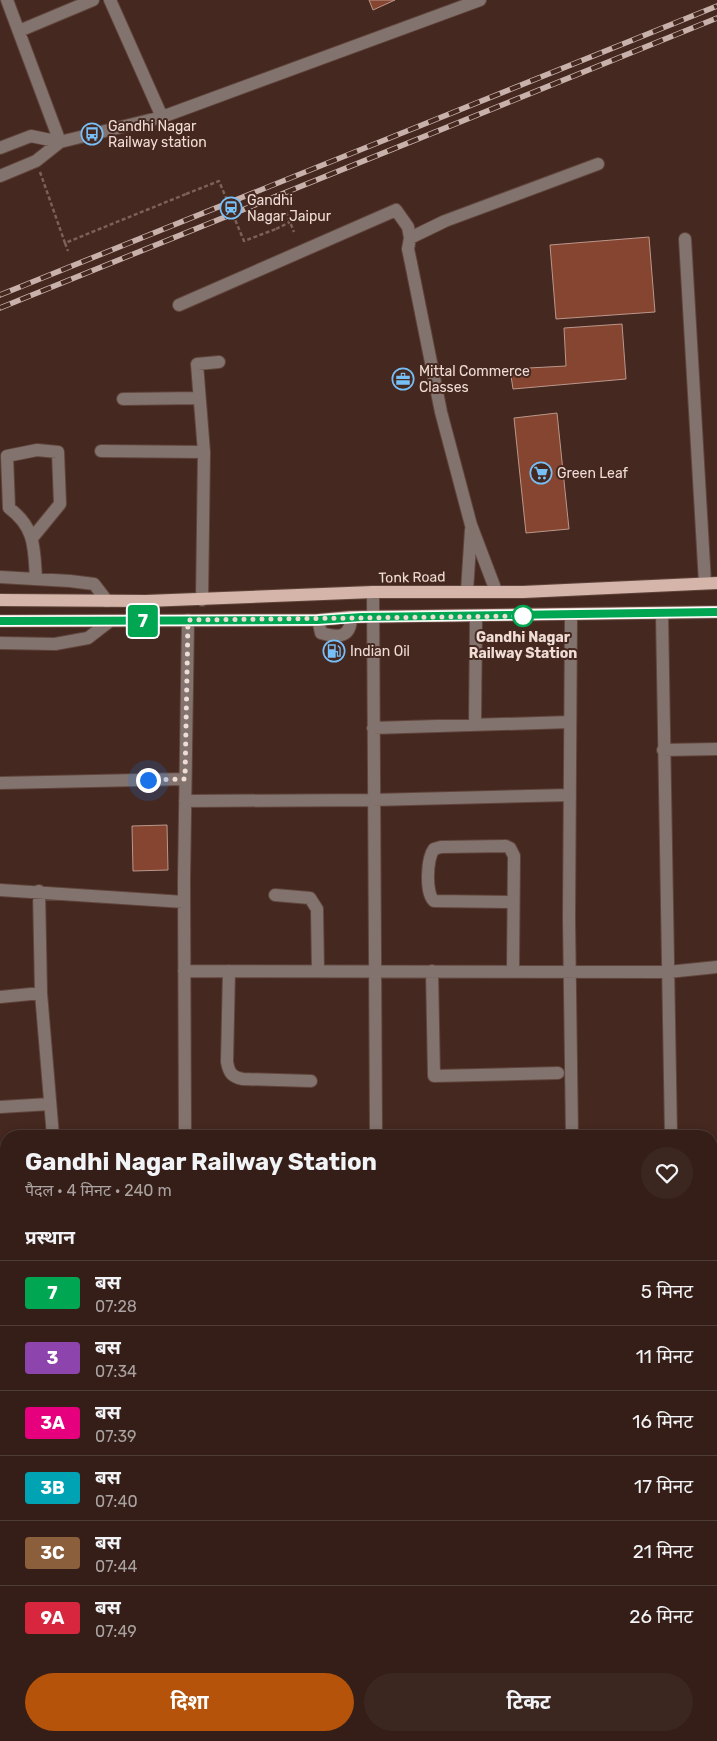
<!DOCTYPE html>
<html lang="hi">
<meta charset="utf-8">
<style>
body{margin:0;font-family:Rubik,"Noto Sans Devanagari",sans-serif;background:#3c2720;color:#f1f3f6;height:100vh;display:flex;flex-direction:column;font-size:19px;white-space:nowrap}
*{box-sizing:border-box;margin:0}
p{font-size:16px;color:#a9a2a1}
.icon{flex:none;width:28px;height:28px;fill:none;stroke:currentColor;stroke-width:2;stroke-linecap:round;stroke-linejoin:round}
.map{position:relative;flex:1;overflow:hidden}
.panel{position:absolute;left:0px;top:1130px;width:718px;height:611px;display:flex;flex-direction:column;background:#341e17;border-radius:20px 20px 0 0;box-shadow:0 2px 8px #0003,0 0 0 1px #4e3c36}
.panel>*{flex:none}
.badge{padding:0 10px;border-radius:4px;font-size:18px;line-height:32px}
.you{position:absolute;width:25px;height:25px;margin:-12px;border:4px solid #fff;border-radius:50%;background:#1a73e8;box-shadow:0 0 0 8px #1a73e833}
.map>.badge{position:absolute;translate:-50% -50%;box-shadow:0 0 0 2px #fff}
h2{padding:0 25px;font-size:19px;line-height:45px}
.round{display:grid;place-items:center;flex:none;width:52px;height:52px;border-radius:26px;background:#3c2720}
.headline{display:flex;align-items:center;justify-content:space-between;height:85px;padding:0 25px}
h1{font-size:24px;font-weight:700;line-height:38px}
.primary-button{display:flex;gap:10px;margin-top:auto;padding:10px 25px}
.primary-button a{flex:1;height:58px;border-radius:30px;background:#b45309;color:#fff;font-size:20px;font-weight:700;line-height:58px;text-align:center}
.primary-button a+a{background:#3c2720;color:#f1f3f6}
ul{padding:0;list-style:none}
li{display:flex;align-items:center;gap:15px;height:65px;padding:0 25px;border-top:1px solid #4e3c36}
li div{flex:1}
li b{display:block;font-size:19px}
li em{font-style:normal}
li .badge{min-width:55px;font-weight:700;text-align:center}
.map>svg:first-child{display:block}
.building{fill:#864530;stroke:#bb978b}
.lines{fill:none;stroke-linecap:round;stroke-linejoin:round}
.minor-casing{stroke:#60453c;stroke-width:14}
.major-casing{stroke:#60453c;stroke-width:14}
.path{stroke:#7b6158;stroke-width:2.5;stroke-dasharray:4 2.5;stroke-linecap:butt}
.minor{stroke:#83736e;stroke-width:12}
.major{stroke:#d5b5aa;stroke-width:12}
.rail-casing{stroke:#c7b1aa;stroke-width:5.5}
.rail{stroke:#45281f;stroke-width:4;stroke-dasharray:11;stroke-linecap:butt}
.path-bridge{stroke:#7b6158;stroke-width:2.5;stroke-dasharray:4 2.5;stroke-linecap:butt}
.line-casing{stroke:#fff;stroke-width:11}
.line{stroke:#00a651;stroke-width:8}
.walk{stroke:#efdcd5;stroke-width:5;stroke-dasharray:0 9}
.stop-dot{fill:#fff;stroke:#00a651;stroke-width:2.5}
.labels{text-anchor:middle;stroke-width:4;stroke-linejoin:round;paint-order:stroke}
.poi-label{font-size:14px;fill:#efdcd5;stroke:#45281f;text-anchor:start}
.street-label{font-size:14px;fill:#efdcd5;stroke:#45281f}
.stop-label{font-size:14px;font-weight:bold;fill:#efdcd5;stroke:#45281f}
</style>
<div class="map">
<svg width="717" height="1741" viewBox="0 0 717 1741">
<rect width="100%" height="100%" fill="#45281f"/>
<!-- building -->
<path class="building" d="M 369,0 L 395,0 L 373,10 Z
M 649,237 L 655,312 L 556,319 L 550,245 Z
M 622,324 L 626,379 L 513,389 L 510,369 L 566,366 L 564,328 Z
M 557,413 L 569,529 L 526,533 L 514,418 Z
M 167,825 L 168,870 L 133,871 L 132,826 Z"/>
<g class="lines">
<!-- minor casing -->
<g class="minor-casing">
<path id="minor" d="M 7,0 L 60,142
M 110,0 L 162,117
M 19,31 L 93,0
M 0,148 L 31,136 L 60,142
M 0,176 L 36,161 L 60,142 L 162,117 L 480,0
M 685,239 L 705,583
M 179,305 L 396,210 L 408,227 L 410,238
M 123,399 L 199,398
M 101,451 L 204,452
M 33,537 L 60,504 L 58,452 L 37,450 L 7,456 L 9,508 C 36,528 34,549 36,579
M 0,577 L 70,581 L 94,584 L 107,601
M 467,591 L 471,530
M 496,591 L 471,525 L 441,412 L 411,263 L 408,249 L 410,238 L 445,221 L 598,164
M 373,592 L 376,1136
M 202,600 L 204,452 L 197,364 L 219,362
M 662,614 L 671,1136
M 571,616 L 569,919 L 572,1136
M 318,620 L 321,633 C 338,638 351,638 351,617
M 0,643 L 55,644 L 88,638 L 110,621
M 475,725 L 476,616
M 373,728 L 570,722
M 663,750 L 717,749
M 0,783 L 185,779
M 185,801 L 373,800 L 570,795
M 0,890 L 184,902
M 39,891 L 41,993 L 53,1136
M 275,895 L 310,898 L 317,909 L 318,971
M 513,970 L 514,856 L 510,848 L 506,846 L 441,847 L 434,849 C 427,858 425,893 434,901 L 513,902
M 184,971 L 668,972 L 717,967
M 229,971 L 227,1062 C 229,1073 232,1077 243,1079 L 311,1081
M 432,971 L 434,1076 L 558,1073
M 0,997 L 41,993
M 0,1107 L 50,1104
M 185,1136 L 184,880 L 188,620
M 0,1192 L 6,1192
M 711,1200 L 717,1200
M 0,1409 L 6,1408
M 0,1504 L 6,1503
M 0,1666 L 3,1705
M 711,1698 L 717,1698
M 114,1735 L 115,1741
M 238,1735 L 238,1741
M 332,1735 L 333,1741
M 550,1735 L 550,1741"/>
</g>
<!-- major casing -->
<g class="major-casing">
<path id="major" d="M 0,600 L 146,601 L 373,592 L 523,592 L 717,583
M 0,621 L 318,620 L 351,617 L 717,612"/>
</g>
<!-- path -->
<path class="path" d="M 40,172 L 65,243 L 186,194
M 286,212 L 294,232
M 276,229 L 290,222
M 65,243 L 68,251"/>
<!-- minor -->
<use href="#minor" class="minor"/>
<!-- major -->
<use href="#major" class="major"/>
<!-- rail casing -->
<g class="rail-casing">
<path id="rail" d="M 0,295 L 717,6
M 0,308 L 717,18"/>
</g>
<!-- rail -->
<use href="#rail" class="rail"/>
<!-- path-bridge -->
<path class="path-bridge" d="M 186,194 L 219,181 L 244,241 L 276,229"/>
</g>
<g class="lines">
<!-- line casing -->
<g class="line-casing">
<path id="line" d="M 0,621 L 318,620 L 362,617 L 717,612"/>
</g>
<!-- line -->
<use href="#line" class="line"/>
<!-- walk -->
<path class="walk" d="M 148,780 L 185,779 L 188,620 L 523,616"/>
</g>
<!-- icons -->
<defs>
<g id="bus-ring" transform="scale(1.125)"><circle r="9.5" fill="#45281f" stroke="#77bff7" stroke-width="1.5"/><path d="M-5-6H5V4H4V6H2V4H-2V6H-4V4H-5ZM-3.5-4V0h7V-4ZM-3.5 1.2v1.5H-2V1.2ZM2 1.2v1.5H3.5V1.2Z" fill="#77bff7"/></g>
<g id="station-ring" transform="scale(1.125)"><circle r="9.5" fill="#45281f" stroke="#77bff7" stroke-width="1.5"/><path d="M-3-6H3Q5-6 5-4V2Q5 4 3 4L4.5 6H3L1.5 4h-3L-3 6H-4.5L-3 4Q-5 4-5 2V-4Q-5-6-3-6ZM-3.5-4v3h7v-3ZM-3.5 1v1.5H-2V1ZM2 1v1.5H3.5V1Z" fill="#77bff7"/></g>
<g id="office-ring" transform="scale(1.125)"><circle r="9.5" fill="#45281f" stroke="#77bff7" stroke-width="1.5"/><path d="M-6-3h4V-5.5h4V-3h4V5H-6ZM-1-4.5V-3h2v-1.5ZM-6 0V1H6V0Z" fill="#77bff7"/></g>
<g id="supermarket-ring" transform="scale(1.125)"><circle r="9.5" fill="#45281f" stroke="#77bff7" stroke-width="1.5"/><path d="M-6-5.5h2.5l.6 2H6L4.5 2H-2.5L-4.4-4H-6ZM-1.5 3.2a1.3 1.3 0 1 0 .1 0ZM3 3.2a1.3 1.3 0 1 0 .1 0Z" fill="#77bff7"/></g>
<g id="fuel-ring" transform="scale(1.125)"><circle r="9.5" fill="#45281f" stroke="#77bff7" stroke-width="1.5"/><path d="M-5.5-6h7V0h2V4h1.3V-2.5L3-4.5l.8-.8L6-3V5H2.5V1h-1V6h-7ZM-4.2-4.7v3.2H.2V-4.7Z" fill="#77bff7"/></g>
</defs>
<g fill-rule="evenodd">
<use href="#bus-ring" x="92" y="134"/>
<use href="#station-ring" x="231" y="208"/>
<use href="#office-ring" x="403" y="379"/>
<use href="#supermarket-ring" x="541" y="473"/>
<use href="#fuel-ring" x="334" y="651"/>
</g>
<!-- markers -->
<circle class="stop-dot" cx="523" cy="616" r="10"/>
<g class="labels">
<!-- poi labels -->
<g class="poi-label">
<text x="108" y="131">Gandhi Nagar<tspan x="108" dy="16">Railway station</tspan></text>
<text x="247" y="205">Gandhi<tspan x="247" dy="16">Nagar Jaipur</tspan></text>
<text x="419" y="376">Mittal Commerce<tspan x="419" dy="16">Classes</tspan></text>
<text x="557" y="478">Green Leaf</text>
<text x="350" y="656">Indian Oil</text>
</g>
<!-- street labels -->
<g class="street-label">
<text transform="translate(412 577) rotate(-1)" y="5">Tonk Road</text>
</g>
<!-- stop labels -->
<g class="stop-label">
<text x="523" y="642">Gandhi Nagar<tspan x="523" dy="16">Railway Station</tspan></text>
</g>
</g>
</svg>
<div class="you" style="left:148px;top:780px"></div>
<b class="badge" style="left:143px;top:621px;background:#00a651;color:#fff">7</b>
<section class="panel">
<div class="headline"><div><h1>Gandhi Nagar Railway Station</h1><p>पैदल · 4 मिनट · 240 m</p></div><a class="round"><svg class="icon" aria-label="heart" viewBox="0 0 24 24"><path d="M12 20l-8-8c-3-5 5-10 8-4 3-6 11-1 8 4z"/></svg></a></div>
<h2>प्रस्थान</h2>
<ul>
<li><span class="badge" style="background:#00a651;color:#fff">7</span><div><b>बस</b><p>07:28</p></div><em>5 मिनट</em></li>
<li><span class="badge" style="background:#8e44ad;color:#fff">3</span><div><b>बस</b><p>07:34</p></div><em>11 मिनट</em></li>
<li><span class="badge" style="background:#e6007e;color:#fff">3A</span><div><b>बस</b><p>07:39</p></div><em>16 मिनट</em></li>
<li><span class="badge" style="background:#00a3b4;color:#fff">3B</span><div><b>बस</b><p>07:40</p></div><em>17 मिनट</em></li>
<li><span class="badge" style="background:#8b5e3c;color:#fff">3C</span><div><b>बस</b><p>07:44</p></div><em>21 मिनट</em></li>
<li><span class="badge" style="background:#d7263d;color:#fff">9A</span><div><b>बस</b><p>07:49</p></div><em>26 मिनट</em></li>
</ul>
<div class="primary-button"><a>दिशा</a><a>टिकट</a></div>
</section>
</div>
